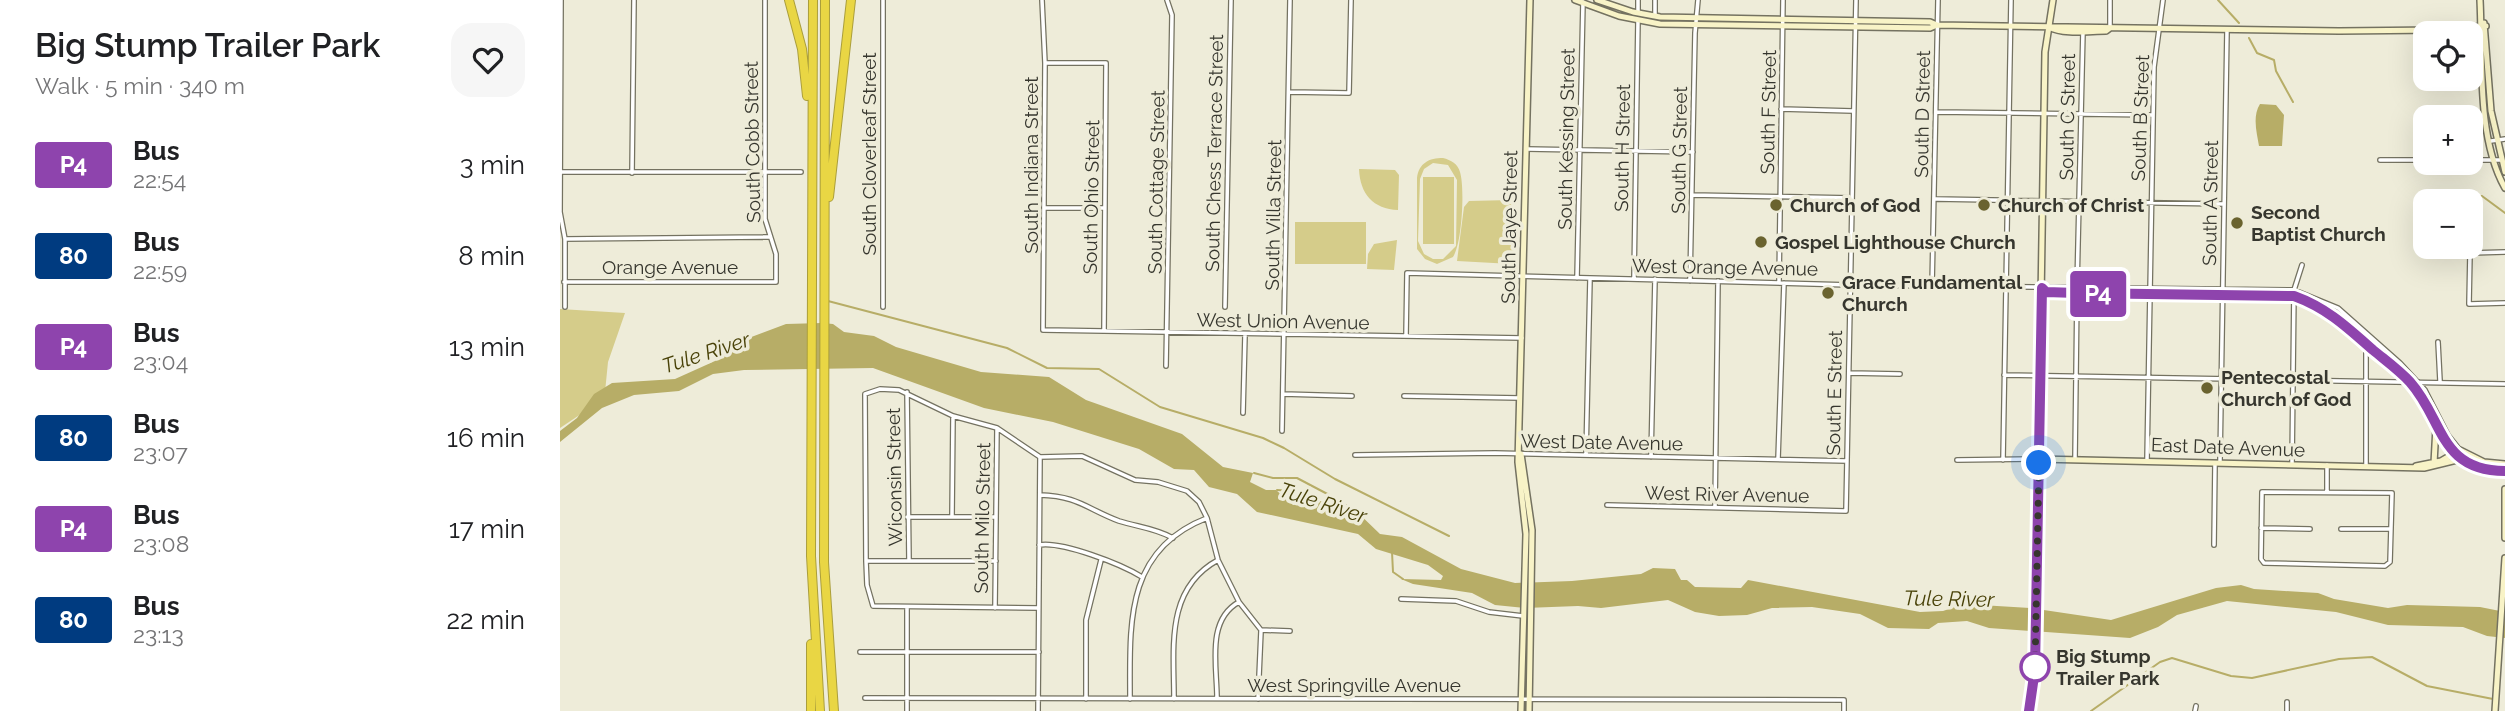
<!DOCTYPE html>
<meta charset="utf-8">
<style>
body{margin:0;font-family:Raleway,sans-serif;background:#f6f6f6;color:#202124;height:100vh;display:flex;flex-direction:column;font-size:26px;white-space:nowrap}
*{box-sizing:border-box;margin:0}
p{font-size:23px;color:#757577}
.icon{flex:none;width:38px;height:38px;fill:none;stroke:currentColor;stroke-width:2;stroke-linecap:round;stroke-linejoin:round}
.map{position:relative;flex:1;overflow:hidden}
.side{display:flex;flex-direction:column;background:#fff;width:560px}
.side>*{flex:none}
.badge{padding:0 14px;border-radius:5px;font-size:24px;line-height:46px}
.controls{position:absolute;left:1853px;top:21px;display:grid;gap:14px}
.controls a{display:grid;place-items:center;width:70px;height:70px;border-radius:14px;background:#fff;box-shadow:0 7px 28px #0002;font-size:35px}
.you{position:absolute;width:35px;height:35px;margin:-18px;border:5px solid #fff;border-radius:50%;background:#1a73e8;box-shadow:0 0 0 10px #1a73e833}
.map>.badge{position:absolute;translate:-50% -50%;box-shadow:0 0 0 4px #fff}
.round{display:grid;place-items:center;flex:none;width:74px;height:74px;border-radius:21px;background:#f6f6f6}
.head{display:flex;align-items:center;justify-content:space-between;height:119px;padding:0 35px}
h1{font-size:33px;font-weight:600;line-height:52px}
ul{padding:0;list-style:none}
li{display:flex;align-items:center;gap:21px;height:91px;padding:0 35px}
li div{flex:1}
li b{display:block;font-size:26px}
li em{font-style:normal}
li .badge{min-width:77px;font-weight:700;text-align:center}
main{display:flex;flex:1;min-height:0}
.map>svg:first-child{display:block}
.green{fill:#d5cc8a;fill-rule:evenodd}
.water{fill:#b7ad67}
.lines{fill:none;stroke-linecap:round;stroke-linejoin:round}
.stream{stroke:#b7ad67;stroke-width:2}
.street-casing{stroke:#747261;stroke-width:6}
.secondary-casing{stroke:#747261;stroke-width:8}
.highway-casing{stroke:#aa9e3c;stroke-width:10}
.street{stroke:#fff;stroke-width:3.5}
.secondary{stroke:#f8f3c7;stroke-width:5}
.highway{stroke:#e9d644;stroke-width:8}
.line-casing{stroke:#fff;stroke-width:16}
.line{stroke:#8e44ad;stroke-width:10}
.walk{stroke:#36362e;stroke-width:7;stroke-dasharray:0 12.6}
.poi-dot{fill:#6a632f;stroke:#eeecd9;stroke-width:2.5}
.stop-dot{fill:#fff;stroke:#8e44ad;stroke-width:3.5}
.labels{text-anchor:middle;stroke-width:7;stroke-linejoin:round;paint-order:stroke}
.street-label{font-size:19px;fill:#36362e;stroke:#eeecd9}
.poi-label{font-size:19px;font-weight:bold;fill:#36362e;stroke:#eeecd9;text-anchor:start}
.stop-label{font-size:19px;font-weight:bold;fill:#36362e;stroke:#eeecd9;text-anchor:start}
.water-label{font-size:21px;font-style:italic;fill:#494208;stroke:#eeecd9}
</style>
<main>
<section class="side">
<div class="head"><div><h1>Big Stump Trailer Park</h1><p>Walk · 5 min · 340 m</p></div><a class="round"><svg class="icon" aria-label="heart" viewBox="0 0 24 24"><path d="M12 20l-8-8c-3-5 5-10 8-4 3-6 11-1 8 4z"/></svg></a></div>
<ul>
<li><span class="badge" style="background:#8e44ad;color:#fff">P4</span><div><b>Bus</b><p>22:54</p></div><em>3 min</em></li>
<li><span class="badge" style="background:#003b80;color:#fff">80</span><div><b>Bus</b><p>22:59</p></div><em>8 min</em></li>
<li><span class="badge" style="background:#8e44ad;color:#fff">P4</span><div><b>Bus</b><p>23:04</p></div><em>13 min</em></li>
<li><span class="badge" style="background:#003b80;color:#fff">80</span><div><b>Bus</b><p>23:07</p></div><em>16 min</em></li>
<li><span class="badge" style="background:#8e44ad;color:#fff">P4</span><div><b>Bus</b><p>23:08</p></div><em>17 min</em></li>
<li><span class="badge" style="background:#003b80;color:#fff">80</span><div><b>Bus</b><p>23:13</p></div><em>22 min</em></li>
</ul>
</section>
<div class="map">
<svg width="1945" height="711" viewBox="0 0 1945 711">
<rect width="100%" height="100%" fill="#eeecd9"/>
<!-- green -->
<path class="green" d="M 883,158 C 891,160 898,164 900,172 C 905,188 902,244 893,257 L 877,264 L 865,259 L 857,249 L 857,178 C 859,163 869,158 883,158 ZM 873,163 L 888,165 L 897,180 L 896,246 L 883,259 L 873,259 L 864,254 L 858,241 L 860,179 L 864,169 Z
M 799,169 L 835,170 L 839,175 L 838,210 C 813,209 800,194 799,169 Z
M 863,177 L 894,177 L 894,244 L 863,244 Z
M 951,200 L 952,218 L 956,219 L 956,261 L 952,264 L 897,261 L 904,207 L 909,201 Z
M 735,222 L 806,222 L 806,264 L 735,264 Z
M 837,240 L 834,270 L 807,269 L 808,254 L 814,244 Z
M 0,309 L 65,313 L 48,362 L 45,392 L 27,410 L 0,428 Z"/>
<!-- water -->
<path class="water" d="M 1700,104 L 1716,105 L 1724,115 L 1722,146 L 1699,146 C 1697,133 1692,117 1700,104 Z
M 262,323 L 273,324 L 284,332 L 314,336 L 336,347 L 421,372 L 489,377 L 526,400 L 622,434 L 663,467 L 693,473 L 690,482 L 706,490 L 716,490 L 733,505 L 776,499 L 792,507 L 820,534 L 842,537 L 901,569 L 955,583 L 1012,581 L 1081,574 L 1093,568 L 1115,569 L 1121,580 L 1127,580 L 1135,587 L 1181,588 L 1188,580 L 1360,612 L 1383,611 L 1404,604 L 1470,608 L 1551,620 L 1656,588 L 1681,585 L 1694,589 L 1758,593 L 1774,599 L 1828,608 L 1847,605 L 1920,607 L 1945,612 L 1945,638 L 1927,636 L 1903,627 L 1828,625 L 1776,612 L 1667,601 L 1617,615 L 1598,627 L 1570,638 L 1429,628 L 1407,621 L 1378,623 L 1369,629 L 1328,628 L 1300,614 L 1252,607 L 1212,608 L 1187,615 L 1159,616 L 1135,612 L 1108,600 L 1041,608 L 1018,606 L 965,608 L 935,605 L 912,593 L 853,584 L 841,579 L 881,580 L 883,576 L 868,565 L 816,549 L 798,534 L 697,512 L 677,494 L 649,487 L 634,470 L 614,469 L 579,449 L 493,422 L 424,408 L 313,368 L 184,370 L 153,374 L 119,391 L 74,395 L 42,408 L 0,442 L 0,431 L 17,418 L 34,394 L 52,383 L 115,379 L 155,361 L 186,339 L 226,324 Z"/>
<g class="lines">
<!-- stream -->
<path class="stream" d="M 1658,0 L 1679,23
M 1689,38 L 1697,53 L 1714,60 L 1716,71 L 1733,102
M 1891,196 L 1922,196 L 1945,213
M 268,301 L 447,348 L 487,368 L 539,369 L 600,407 L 703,438 L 724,448 L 775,479 L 889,536
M 694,473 L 713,478 L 737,478 L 775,498
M 717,490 L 734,491 L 744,502
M 832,552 L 833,572 L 843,579
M 1531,711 L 1600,662 L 1612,658 L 1671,676 L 1692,678 L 1779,659 L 1812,657 L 1867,686 L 1933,699"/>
<!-- street casing -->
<g class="street-casing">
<path id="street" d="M 1,0 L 0,212 L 5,239 L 5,307
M 482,0 L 485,63 L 483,330 L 962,338
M 1095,0 L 1095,16
M 1078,12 L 1078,0
M 1550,28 L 1550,0
M 485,63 L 546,63 L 544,331
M 730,92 L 789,93 L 791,0
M 1221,109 L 1293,111
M 1377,112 L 1592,115
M 1931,141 L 1945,139
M 967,149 L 1133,152
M 1820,160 L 1866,160
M 1911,160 L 1942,160
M 0,172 L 241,172
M 72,173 L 74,0
M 1132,195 L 1292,198
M 1376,199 L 1664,204
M 485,208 L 545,208
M 5,239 L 209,237
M 1945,252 L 1910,253 L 1909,304 L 1945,303
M 1017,278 L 1023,2
M 1074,278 L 1078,20
M 1130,281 L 1135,33 L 1138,0
M 4,282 L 216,282 L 216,254 L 205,219 L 205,0
M 1219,283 L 1223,0
M 1372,286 L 1378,0
M 1517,287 L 1523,31
M 1482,288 L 1487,292 L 1517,293 L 1734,296 C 1776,312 1845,367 1868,406 C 1878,423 1880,438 1894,453
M 323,307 L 323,0
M 665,307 L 671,0
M 846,336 L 847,273 L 1290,285 L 1734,290 L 1778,308 L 1840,363 L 1865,390 L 1888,435 L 1900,450
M 1878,342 L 1880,381
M 1813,348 L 1839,364
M 606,366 L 612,15 L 607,0
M 1289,373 L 1340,374
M 1444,375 L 1945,384
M 347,392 L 349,561
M 723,394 L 792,396
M 844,396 L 960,398
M 683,413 L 685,335
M 722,431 L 730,0
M 795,455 L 935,453 L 1287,461
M 1026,455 L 1030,279
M 1091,457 L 1095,279
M 1218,459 L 1224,283
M 1515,459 L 1517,293
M 1397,460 L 1479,459
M 1443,460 L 1451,0
M 1587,460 L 1594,67 L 1603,0
M 1660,461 L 1667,30
M 1732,465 L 1734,290 L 1742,265
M 1806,466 L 1806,344
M 1767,491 L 1767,465
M 1702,492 L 1832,493 L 1830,562 L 1825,566 L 1704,563 L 1701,559 Z
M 480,495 C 518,496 527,509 559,521 C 578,527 595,528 613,538
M 1047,505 L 1286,511 L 1296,0
M 1155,507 L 1158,281
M 347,517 L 436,517
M 392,517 L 393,416
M 1701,528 L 1750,529
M 1781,529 L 1831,529
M 479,545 C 502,541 561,564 582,577
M 1654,545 L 1655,463
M 306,561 L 436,561
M 841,599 L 896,601 L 929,612 L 963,616
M 435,608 L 437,428
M 478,608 L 313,606 L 307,585 L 306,561 L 305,394 L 320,389 L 339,390 L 393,416 L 437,428 L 480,457 L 522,456 L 575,480 L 598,482 L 627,491 L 639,502 L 647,518 L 658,560 L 679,602 L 701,630 L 730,631
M 300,652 L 479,652
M 305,698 L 1284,700 L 1284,711
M 657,698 C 657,666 646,620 679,602
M 526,699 L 526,620 L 541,560
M 570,699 C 570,625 564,550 647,518
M 614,699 C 614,647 605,589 658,560
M 698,699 L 701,631
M 347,711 L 347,608
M 478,711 L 480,457
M 1635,711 L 1636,706
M 1727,711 L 1727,702"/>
</g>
<!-- secondary casing -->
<g class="secondary-casing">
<path id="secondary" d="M 1015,0 L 1059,16 L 1100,24 L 1370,28 L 1377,25 L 1779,31 L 1878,30 L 1926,26
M 1037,0 L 1073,12 L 1100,17 L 1370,22 L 1377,25
M 1920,0 C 1923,56 1916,137 1945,188
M 1924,23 L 1931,111 L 1945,172
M 1489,27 C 1504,35 1529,31 1546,31 L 1550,28
M 1904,33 L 1922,33
M 961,454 L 972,530 L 969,711
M 1479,459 L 1864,468 L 1901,459 L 1915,466 L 1945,471
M 1874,463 L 1876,427
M 1856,466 L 1881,461 L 1900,450 L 1924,462 L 1945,464
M 1945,489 L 1945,538
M 961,711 L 966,534 L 958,462 L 970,0
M 1469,711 L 1475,669 L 1485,52 L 1493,0
M 1935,711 L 1945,558"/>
</g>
<!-- highway casing -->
<g class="highway-casing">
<path id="highway" d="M 229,0 L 242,49 L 247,96
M 253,0 L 251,556 L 260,711
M 265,0 L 264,562 L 274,711
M 269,197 L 291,0
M 251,711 L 251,644"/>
</g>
<!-- street -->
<use href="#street" class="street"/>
<!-- secondary -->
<use href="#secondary" class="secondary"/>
<!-- highway -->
<use href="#highway" class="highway"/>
</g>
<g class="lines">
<!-- line casing -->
<g class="line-casing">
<path id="line" d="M 1469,711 L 1475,669 L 1482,288 L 1486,292 L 1517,293 L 1734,296 C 1767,308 1787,327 1813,350 C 1825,360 1839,370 1850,382 C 1884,420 1879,471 1945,471"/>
</g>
<!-- line -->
<use href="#line" class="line"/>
<!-- walk -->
<path class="walk" d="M 1475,667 L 1479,463"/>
</g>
<!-- markers -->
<g class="poi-dot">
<circle cx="1216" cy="205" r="7"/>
<circle cx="1424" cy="205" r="7"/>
<circle cx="1677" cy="223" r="7"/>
<circle cx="1201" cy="242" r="7"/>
<circle cx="1268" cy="293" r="7"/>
<circle cx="1647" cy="388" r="7"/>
</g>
<circle class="stop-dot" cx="1475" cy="667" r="14"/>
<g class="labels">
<!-- street labels -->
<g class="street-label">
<text transform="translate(1208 112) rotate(-89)" y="7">South F Street</text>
<text transform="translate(1362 114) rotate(-89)" y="7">South D Street</text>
<text transform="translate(1507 117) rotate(-89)" y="7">South C Street</text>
<text transform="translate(1580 118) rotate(-88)" y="7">South B Street</text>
<text transform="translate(1006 139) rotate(-89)" y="7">South Kessing Street</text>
<text transform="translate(192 142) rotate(-91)" y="7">South Cobb Street</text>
<text transform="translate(1062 148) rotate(-89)" y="7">South H Street</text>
<text transform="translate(1119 150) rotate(-89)" y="7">South G Street</text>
<text transform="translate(654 153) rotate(-89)" y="7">South Chess Terrace Street</text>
<text transform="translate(309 154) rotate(-90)" y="7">South Cloverleaf Street</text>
<text transform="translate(471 165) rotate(-90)" y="7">South Indiana Street</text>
<text transform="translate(596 182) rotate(-89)" y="7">South Cottage Street</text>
<text transform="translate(531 197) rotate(-89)" y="7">South Ohio Street</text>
<text transform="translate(1650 203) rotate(-89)" y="7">South A Street</text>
<text transform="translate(713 215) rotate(-89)" y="7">South Villa Street</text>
<text transform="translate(949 227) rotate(-89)" y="7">South Jaye Street</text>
<text x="110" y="274">Orange Avenue</text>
<text transform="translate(1165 267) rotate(1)" y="7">West Orange Avenue</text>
<text transform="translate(723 321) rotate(1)" y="7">West Union Avenue</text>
<text transform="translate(1274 393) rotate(-89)" y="7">South E Street</text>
<text transform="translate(1042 442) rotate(1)" y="7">West Date Avenue</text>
<text transform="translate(1668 447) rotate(2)" y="7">East Date Avenue</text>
<text transform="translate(334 477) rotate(-91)" y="7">Wiconsin Street</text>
<text transform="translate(1167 494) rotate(1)" y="7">West River Avenue</text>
<text transform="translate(422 518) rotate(-89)" y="7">South Milo Street</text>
<text x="794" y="692">West Springville Avenue</text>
</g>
<!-- poi labels -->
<g class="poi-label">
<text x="1230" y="212">Church of God</text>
<text x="1438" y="212">Church of Christ</text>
<text x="1691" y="219">Second<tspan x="1691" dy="22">Baptist Church</tspan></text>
<text x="1215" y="249">Gospel Lighthouse Church</text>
<text x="1282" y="289">Grace Fundamental<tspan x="1282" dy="22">Church</tspan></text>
<text x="1661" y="384">Pentecostal<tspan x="1661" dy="22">Church of God</tspan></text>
</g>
<!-- stop labels -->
<g class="stop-label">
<text x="1496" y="663">Big Stump<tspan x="1496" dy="22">Trailer Park</tspan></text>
</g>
<!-- water labels -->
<g class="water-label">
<text transform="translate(146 353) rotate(-18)" y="7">Tule River</text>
<text transform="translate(763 503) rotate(18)" y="7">Tule River</text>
<text transform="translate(1389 599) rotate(1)" y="7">Tule River</text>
</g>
</g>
</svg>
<div class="controls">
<a><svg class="icon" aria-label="locate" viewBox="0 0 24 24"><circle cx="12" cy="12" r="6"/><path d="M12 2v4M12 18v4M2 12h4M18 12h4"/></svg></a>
<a>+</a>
<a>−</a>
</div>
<div class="you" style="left:1479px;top:463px"></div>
<b class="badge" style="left:1538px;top:294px;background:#8e44ad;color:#fff">P4</b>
</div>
</main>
